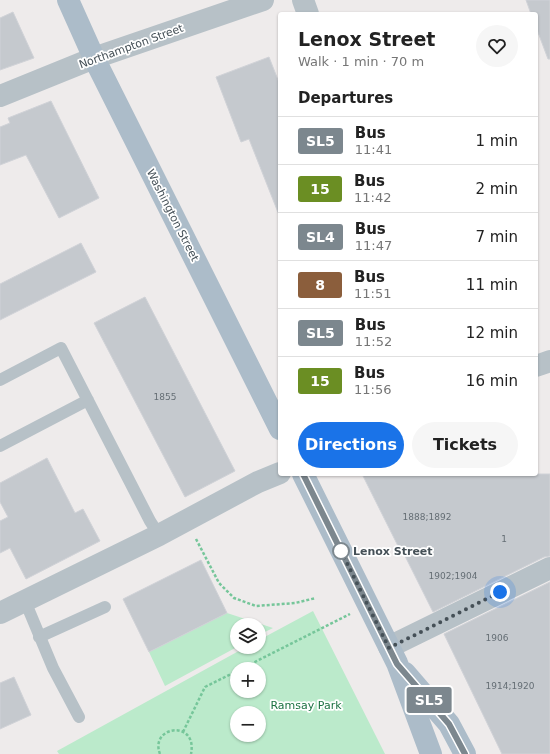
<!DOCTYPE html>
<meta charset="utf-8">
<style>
body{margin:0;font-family:"DejaVu Sans",sans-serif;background:#f6f6f6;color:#222;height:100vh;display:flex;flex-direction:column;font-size:15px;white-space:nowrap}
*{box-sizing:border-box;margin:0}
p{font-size:13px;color:#767676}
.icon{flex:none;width:22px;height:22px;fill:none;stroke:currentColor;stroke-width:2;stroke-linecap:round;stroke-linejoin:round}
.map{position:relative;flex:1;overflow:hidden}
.panel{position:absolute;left:278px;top:12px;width:260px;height:464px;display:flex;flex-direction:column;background:#fff;border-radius:4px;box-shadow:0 1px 3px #0004}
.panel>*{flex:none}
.badge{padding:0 8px;border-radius:3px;font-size:14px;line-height:26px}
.tools{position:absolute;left:230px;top:618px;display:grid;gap:8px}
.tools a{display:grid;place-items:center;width:36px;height:36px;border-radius:50%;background:#fff;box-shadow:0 1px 3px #0004;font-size:20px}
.you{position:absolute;width:20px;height:20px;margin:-10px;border:3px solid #fff;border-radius:50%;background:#1a73e8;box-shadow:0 0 0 6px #1a73e833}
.map>.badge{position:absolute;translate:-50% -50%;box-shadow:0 0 0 2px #fff}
h2{padding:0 20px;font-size:15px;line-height:36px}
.round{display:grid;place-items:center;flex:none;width:42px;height:42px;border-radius:21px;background:#f6f6f6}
.headline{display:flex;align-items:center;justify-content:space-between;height:68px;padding:0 20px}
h1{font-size:19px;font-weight:600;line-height:30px}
.button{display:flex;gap:8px;margin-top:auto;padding:8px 20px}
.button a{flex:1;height:46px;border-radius:24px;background:#1a73e8;color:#fff;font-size:16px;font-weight:600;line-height:46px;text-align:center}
.button a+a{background:#f6f6f6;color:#222}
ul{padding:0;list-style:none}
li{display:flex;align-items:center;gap:12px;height:48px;padding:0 20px;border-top:1px solid #e0e0e0}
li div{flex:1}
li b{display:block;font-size:15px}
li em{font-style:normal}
li .badge{min-width:44px;font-weight:700;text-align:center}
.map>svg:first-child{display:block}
.green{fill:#bbeacb;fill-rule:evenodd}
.building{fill:#c5c9ce;stroke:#d0d2d7}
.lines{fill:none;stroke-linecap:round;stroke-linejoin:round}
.path{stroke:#76c69a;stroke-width:2.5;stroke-dasharray:3 2;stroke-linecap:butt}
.service{stroke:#b7c1c7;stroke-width:12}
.minor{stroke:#b7c1c7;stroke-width:22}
.tertiary{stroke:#b7c1c7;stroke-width:22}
.primary{stroke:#acbcc9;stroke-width:22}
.line-casing{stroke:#fff;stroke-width:9}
.line{stroke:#7c878e;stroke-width:6}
.walk{stroke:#455057;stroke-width:4;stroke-dasharray:0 7.2}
.stop-dot{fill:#fff;stroke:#7c878e;stroke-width:2}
.labels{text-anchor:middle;stroke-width:3.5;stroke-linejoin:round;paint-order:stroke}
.number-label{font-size:9px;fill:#656e75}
.street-label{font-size:11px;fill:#455057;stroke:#fff}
.stop-label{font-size:11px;font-weight:bold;fill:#455057;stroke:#fff;text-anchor:start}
.park-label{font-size:11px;fill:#1c7242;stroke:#fff}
</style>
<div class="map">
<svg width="550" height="754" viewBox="0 0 550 754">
<rect width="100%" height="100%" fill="#eeebeb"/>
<!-- green -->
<path class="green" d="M 313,611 L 385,754 L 59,754 L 57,751 L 246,647 L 259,647 L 259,640 ZM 237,669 L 259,669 L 259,691 L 237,691 ZM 237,713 L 259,713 L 259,735 L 237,735 Z
M 227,613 L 273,628 L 259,635 L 259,625 L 237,625 L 237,647 L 165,686 L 149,652 Z"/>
<!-- building -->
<path class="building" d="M 526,0 L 550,0 L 550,59 L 548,59 L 536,27 L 536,14 L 531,14 Z
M 13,12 L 34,58 L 0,70 L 0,18 Z
M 269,57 L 280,85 L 280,215 L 279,215 L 249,139 L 241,142 L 216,77 Z
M 51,101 L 99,198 L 59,218 L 26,155 L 0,165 L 0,127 L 10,123 L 8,118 Z
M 81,243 L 96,272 L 0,320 L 0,284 Z
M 145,297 L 235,471 L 185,497 L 94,323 Z
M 47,458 L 75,513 L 83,509 L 100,541 L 26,579 L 10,548 L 0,553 L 0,521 L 8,517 L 0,502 L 0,483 Z
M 362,474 L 550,474 L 550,556 L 544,557 L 433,612 L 402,550 L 401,552 Z
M 201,560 L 227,613 L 149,652 L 123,599 Z
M 550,582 L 550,754 L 502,754 L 444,634 Z
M 14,677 L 31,715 L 0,729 L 0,683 Z"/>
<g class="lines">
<!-- path -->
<path class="path" d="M 196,539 L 219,583 L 234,598 L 256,606 L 295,603 L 316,598
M 241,669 L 350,614
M 183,732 L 205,687 L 237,671
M 160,754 C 149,726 198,719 191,754"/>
<!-- service -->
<path class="service" d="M 0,380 L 61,348 L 150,521 L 159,535
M 0,446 L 88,400
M 25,601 L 53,668 L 79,717
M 39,637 L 105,607"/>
<!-- minor -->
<path class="minor" d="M 303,0 L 308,14
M 536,366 L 550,361
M 0,613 L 159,535 L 258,482 L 280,473
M 389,647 L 550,568"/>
<!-- tertiary -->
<path class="tertiary" d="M 0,96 L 94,58 L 263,0"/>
<!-- primary -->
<path class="primary" d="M 68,0 L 94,58 L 280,429
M 303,474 L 397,663 L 431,754
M 405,673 L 449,724 L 465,754"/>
</g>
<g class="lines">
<!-- line casing -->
<g class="line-casing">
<path id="line" d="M 303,474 L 397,664 L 449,724 L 465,754"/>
</g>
<!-- line -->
<use href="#line" class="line"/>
<!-- walk -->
<path class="walk" d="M 341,551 L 389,648 L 500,592"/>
</g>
<!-- markers -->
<circle class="stop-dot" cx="341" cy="551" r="8"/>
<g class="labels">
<!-- number labels -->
<g class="number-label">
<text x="165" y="400">1855</text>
<text x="427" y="520">1888;1892</text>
<text x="504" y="542">1</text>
<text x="453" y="579">1902;1904</text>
<text x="497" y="641">1906</text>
<text x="510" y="689">1914;1920</text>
</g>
<!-- street labels -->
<g class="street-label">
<text transform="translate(131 46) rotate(-20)" y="4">Northampton Street</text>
<text transform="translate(173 215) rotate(63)" y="4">Washington Street</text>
</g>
<!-- stop labels -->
<g class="stop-label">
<text x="353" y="555">Lenox Street</text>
</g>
<!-- park labels -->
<g class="park-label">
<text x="306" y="709">Ramsay Park</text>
</g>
</g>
</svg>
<div class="tools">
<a><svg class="icon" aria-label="layers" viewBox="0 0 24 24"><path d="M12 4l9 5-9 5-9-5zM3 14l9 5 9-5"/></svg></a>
<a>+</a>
<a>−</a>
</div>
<div class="you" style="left:500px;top:592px"></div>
<b class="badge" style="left:429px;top:700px;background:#7c878e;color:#fff">SL5</b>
<section class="panel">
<div class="headline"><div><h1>Lenox Street</h1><p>Walk · 1 min · 70 m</p></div><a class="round"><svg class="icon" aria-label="heart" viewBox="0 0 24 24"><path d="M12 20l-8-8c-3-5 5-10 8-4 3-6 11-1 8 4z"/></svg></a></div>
<h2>Departures</h2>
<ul>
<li><span class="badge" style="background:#7c878e;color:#fff">SL5</span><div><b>Bus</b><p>11:41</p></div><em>1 min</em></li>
<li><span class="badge" style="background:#6b8e23;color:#fff">15</span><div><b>Bus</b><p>11:42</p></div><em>2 min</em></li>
<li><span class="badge" style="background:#7c878e;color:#fff">SL4</span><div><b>Bus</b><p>11:47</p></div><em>7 min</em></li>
<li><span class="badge" style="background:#8b5e3c;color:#fff">8</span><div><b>Bus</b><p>11:51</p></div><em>11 min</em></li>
<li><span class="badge" style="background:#7c878e;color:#fff">SL5</span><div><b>Bus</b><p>11:52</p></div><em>12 min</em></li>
<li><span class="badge" style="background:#6b8e23;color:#fff">15</span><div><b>Bus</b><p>11:56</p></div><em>16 min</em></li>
</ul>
<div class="button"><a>Directions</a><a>Tickets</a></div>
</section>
</div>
